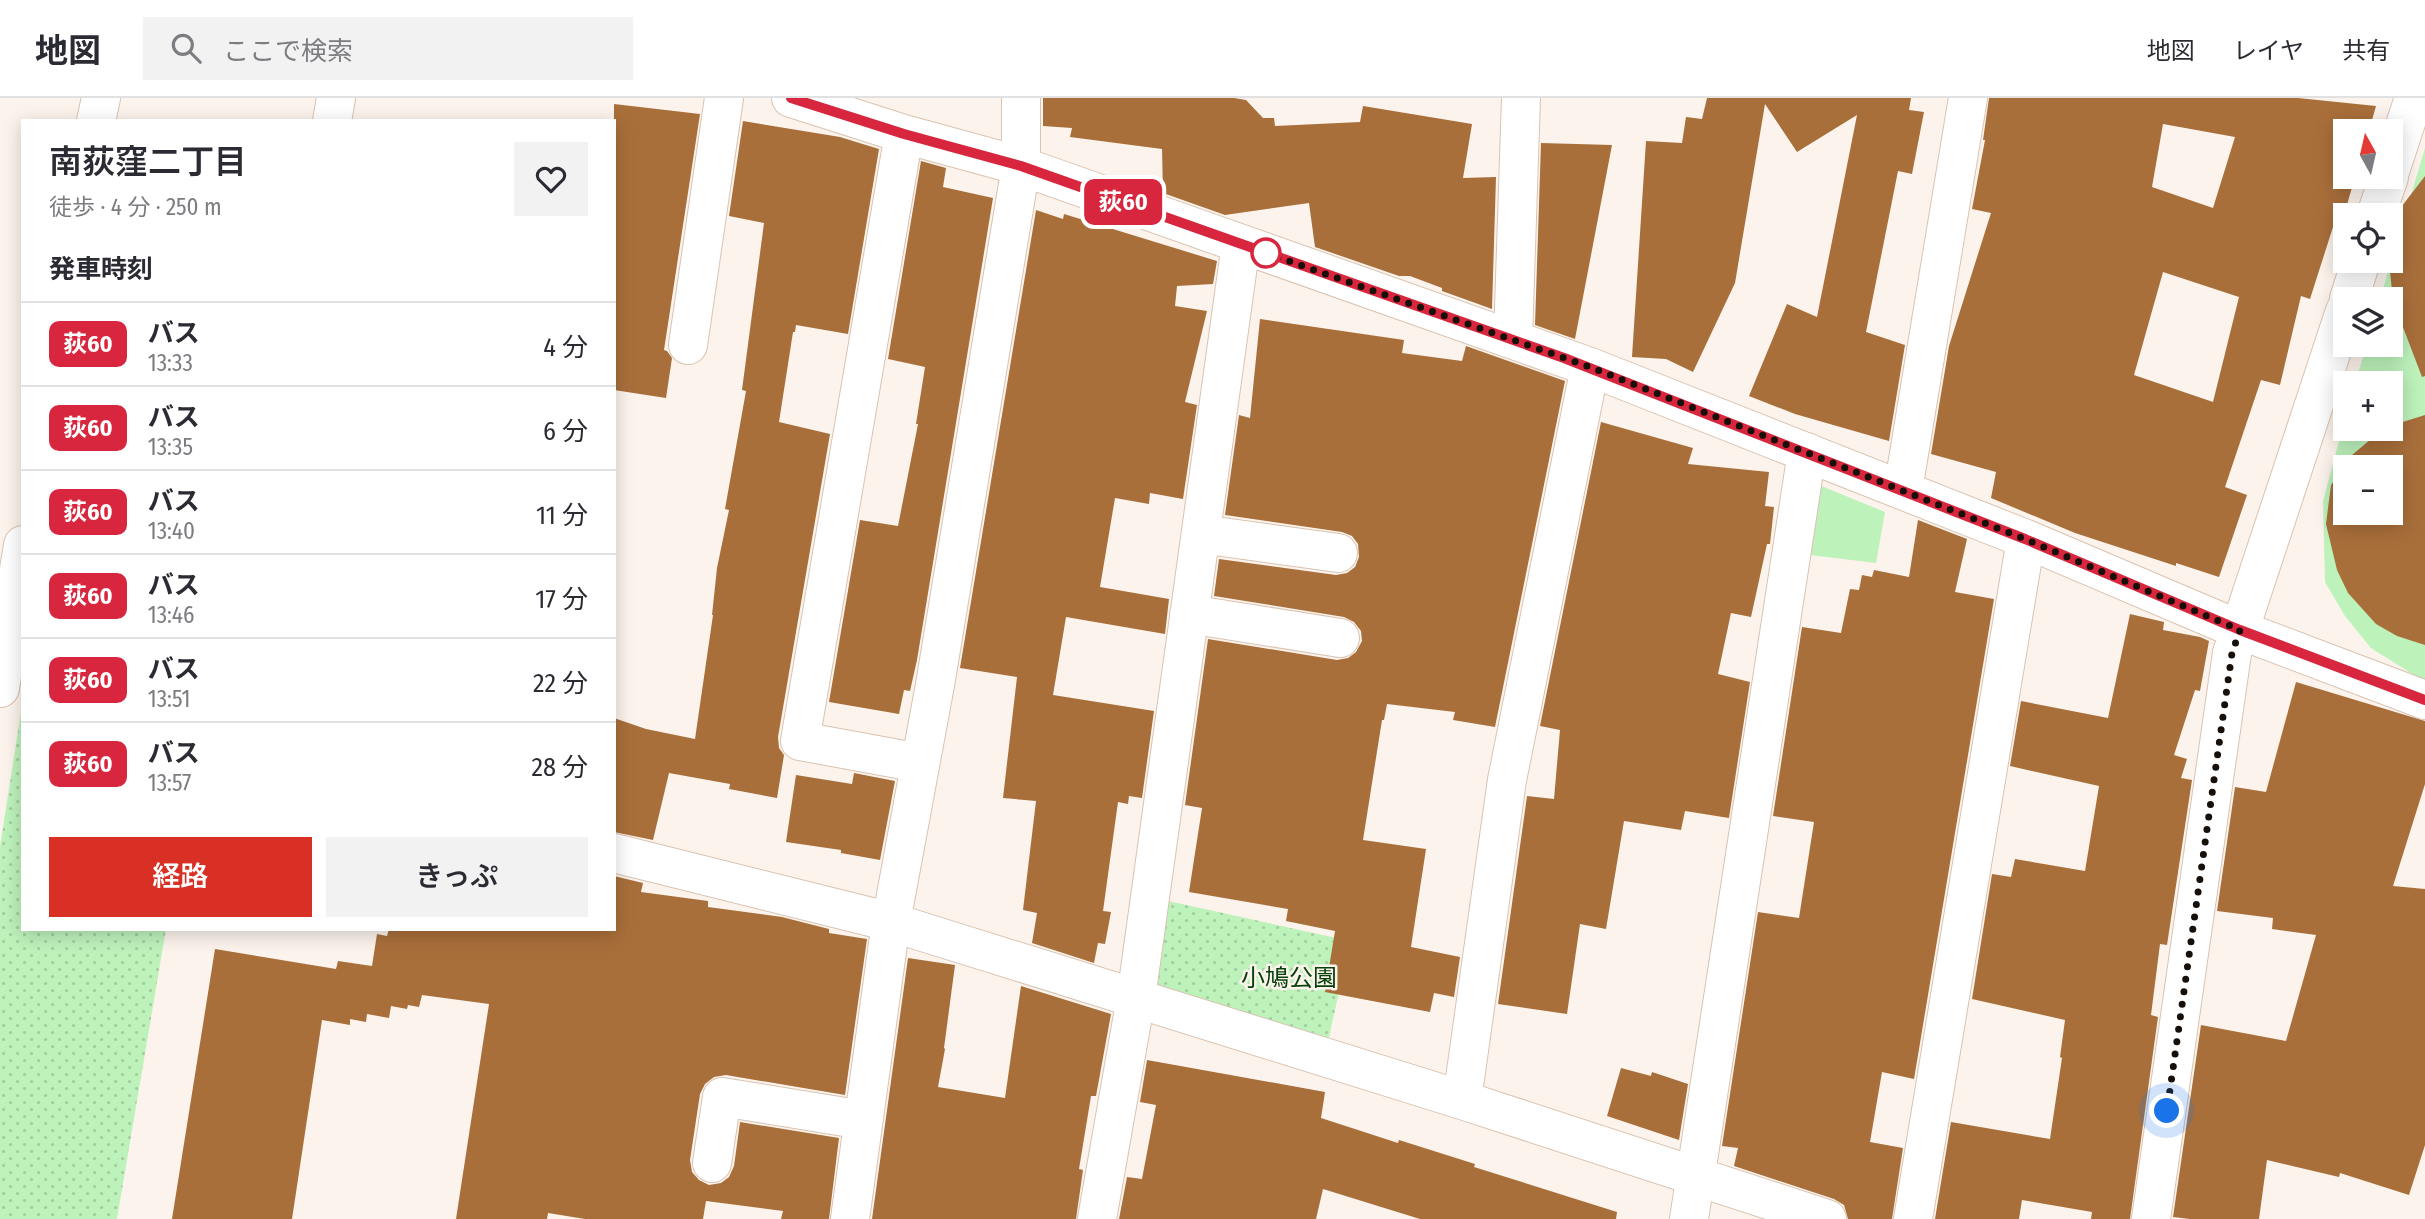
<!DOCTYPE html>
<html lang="ja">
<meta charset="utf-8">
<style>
body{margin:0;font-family:"Fira Sans Condensed","Noto Sans JP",sans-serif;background:#f2f2f3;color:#2b2b33;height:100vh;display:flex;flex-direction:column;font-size:26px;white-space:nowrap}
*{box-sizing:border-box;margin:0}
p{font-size:23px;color:#7c7c81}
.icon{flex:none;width:38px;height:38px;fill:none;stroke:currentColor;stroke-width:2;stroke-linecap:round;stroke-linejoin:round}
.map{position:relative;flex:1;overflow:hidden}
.details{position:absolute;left:21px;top:21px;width:595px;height:812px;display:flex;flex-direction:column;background:#fff;border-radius:0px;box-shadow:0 4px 18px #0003}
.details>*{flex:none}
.badge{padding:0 14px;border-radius:10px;font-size:24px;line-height:46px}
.needle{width:46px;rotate:352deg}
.fabs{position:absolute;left:2333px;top:21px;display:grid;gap:14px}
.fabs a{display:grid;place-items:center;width:70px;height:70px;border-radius:0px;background:#fff;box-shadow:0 4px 18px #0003;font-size:35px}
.you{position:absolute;width:35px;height:35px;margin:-18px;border:5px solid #fff;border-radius:50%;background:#1a73e8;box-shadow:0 0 0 10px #1a73e833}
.map>.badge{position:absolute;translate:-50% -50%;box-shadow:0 0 0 4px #fff}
h2{padding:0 28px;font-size:26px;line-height:63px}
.round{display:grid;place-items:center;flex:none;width:74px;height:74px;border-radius:0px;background:#f2f2f3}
.summary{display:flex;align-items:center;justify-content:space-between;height:119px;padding:0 28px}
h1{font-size:33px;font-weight:600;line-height:52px}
.button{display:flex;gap:14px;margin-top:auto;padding:14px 28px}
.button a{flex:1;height:80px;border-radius:0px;background:#d93025;color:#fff;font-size:28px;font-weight:600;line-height:80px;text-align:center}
.button a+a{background:#f2f2f3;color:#2b2b33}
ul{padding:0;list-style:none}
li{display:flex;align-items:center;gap:21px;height:84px;padding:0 28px;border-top:2px solid #e1e1e2}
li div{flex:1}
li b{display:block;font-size:26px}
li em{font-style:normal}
li .badge{min-width:77px;font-weight:700;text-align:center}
header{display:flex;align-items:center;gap:42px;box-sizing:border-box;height:98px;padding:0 35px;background:#fff;border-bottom:2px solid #e1e1e2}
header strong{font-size:33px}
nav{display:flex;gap:38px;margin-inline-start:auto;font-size:24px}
.search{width:490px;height:63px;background:#f2f2f3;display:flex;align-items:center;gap:18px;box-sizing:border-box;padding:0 24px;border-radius:0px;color:#7c7c81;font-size:26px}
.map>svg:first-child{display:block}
.grass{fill:#bdf2bb;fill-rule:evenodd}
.park{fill:url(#park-dots)}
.building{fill:#a96f3b;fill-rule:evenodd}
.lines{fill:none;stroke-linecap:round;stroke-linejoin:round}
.minor-casing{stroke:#d9c3b1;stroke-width:40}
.minor{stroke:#fff;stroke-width:38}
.line-casing{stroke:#fff;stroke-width:16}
.line{stroke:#d7263d;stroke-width:10}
.walk{stroke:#170f09;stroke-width:7;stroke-dasharray:0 12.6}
.stop-dot{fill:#fff;stroke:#d7263d;stroke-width:3.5}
.labels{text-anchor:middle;stroke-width:5;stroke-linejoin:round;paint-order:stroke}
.park-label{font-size:24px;fill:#05420a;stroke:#fcf3ec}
</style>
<header>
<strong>地図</strong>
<div class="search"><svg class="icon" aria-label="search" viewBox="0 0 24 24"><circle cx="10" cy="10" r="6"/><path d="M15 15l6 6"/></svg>ここで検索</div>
<nav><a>地図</a><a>レイヤ</a><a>共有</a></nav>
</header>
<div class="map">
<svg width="2425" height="1121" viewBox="0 0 2425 1121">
<defs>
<pattern id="park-dots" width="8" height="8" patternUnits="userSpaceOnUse" patternTransform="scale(1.75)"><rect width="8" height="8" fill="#bdf2bb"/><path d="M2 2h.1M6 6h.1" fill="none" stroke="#a2ce9f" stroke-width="1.8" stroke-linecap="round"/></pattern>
</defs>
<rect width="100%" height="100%" fill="#fcf3ec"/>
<!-- grass -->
<path class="grass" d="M 2425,50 L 2425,584 L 2371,550 L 2345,518 L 2325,484 L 2323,403 L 2345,321 L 2345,331 L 2390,331 L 2390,285 L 2355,285 L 2367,247 L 2390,247 L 2390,201 L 2380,201 ZM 2345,369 L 2390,369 L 2390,415 L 2345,415 Z
M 1814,385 L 1885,414 L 1876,465 L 1802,456 Z"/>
<!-- park -->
<path class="park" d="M 23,601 L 23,831 L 166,831 L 117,1121 L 0,1121 L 0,749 Z
M 1168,803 L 1350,843 L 1328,944 L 1152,890 Z"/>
<!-- building -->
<path class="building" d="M 1043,0 L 1234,0 L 1246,2 L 1263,20 L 1274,20 L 1275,28 L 1360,24 L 1363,8 L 1472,26 L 1463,80 L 1496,79 L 1492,211 L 1442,193 L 1442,190 L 1410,178 L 1399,178 L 1315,149 L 1309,105 L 1225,117 L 1163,95 L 1162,51 L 1070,39 L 1072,30 L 1043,28 Z
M 1707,0 L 1911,0 L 1909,12 L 1924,14 L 1912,76 L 1898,73 L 1866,234 L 1905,247 L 1889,343 L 1795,316 L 1749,298 L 1787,206 L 1817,219 L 1857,17 L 1797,54 L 1765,6 L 1735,185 L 1693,274 L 1666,261 L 1632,259 L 1646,43 L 1682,45 L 1686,19 L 1702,21 Z
M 1989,0 L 2298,0 L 2376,8 L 2369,33 L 2345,33 L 2345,79 L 2355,79 L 2340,131 L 2333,129 L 2310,201 L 2301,198 L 2280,287 L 2261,282 L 2225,389 L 2247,397 L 2219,479 L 2176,465 L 2176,468 L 2075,435 L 1991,400 L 1996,374 L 1931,356 L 1949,248 L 1991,115 L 1972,111 L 1985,42 L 1983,42 ZM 2163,26 L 2235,39 L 2213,110 L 2152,89 ZM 2163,174 L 2239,199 L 2213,304 L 2134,277 Z
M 614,6 L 700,16 L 664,252 L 667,253 L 672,260 L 666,300 L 614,292 Z
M 743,23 L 840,39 L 879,51 L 848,236 L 796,227 L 795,234 L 793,234 L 779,324 L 830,336 L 778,639 L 779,650 L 784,657 L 777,700 L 729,691 L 730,686 L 669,675 L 653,742 L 614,734 L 614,620 L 646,631 L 695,641 L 713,517 L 712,517 L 717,470 L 729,412 L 725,411 L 746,293 L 742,292 L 764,125 L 729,118 Z
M 1541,45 L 1612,47 L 1575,241 L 1535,227 Z
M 921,63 L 946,70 L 943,89 L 993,100 L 917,562 L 910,593 L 904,592 L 899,616 L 829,604 L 860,422 L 898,428 L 918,326 L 916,326 L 925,269 L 888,261 Z
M 2425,78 L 2425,278 L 2422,279 L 2393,203 L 2389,163 L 2390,133 L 2397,124 L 2402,108 Z
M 1036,112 L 1063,121 L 1064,116 L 1217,163 L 1213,186 L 1177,188 L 1175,208 L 1207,213 L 1185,304 L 1197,307 L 1183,401 L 1150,395 L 1149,406 L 1115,400 L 1100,489 L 1169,501 L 1165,536 L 1066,519 L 1053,597 L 1154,613 L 1142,700 L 1129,698 L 1128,706 L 1118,704 L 1103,813 L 1111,814 L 1105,846 L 1098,845 L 1094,865 L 1032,845 L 1037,815 L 1023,812 L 1036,703 L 1003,700 L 1017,579 L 960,570 Z
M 1260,221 L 1404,242 L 1402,255 L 1462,263 L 1466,248 L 1565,283 L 1495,629 L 1453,622 L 1455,614 L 1387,606 L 1384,622 L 1382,622 L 1363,742 L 1426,751 L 1411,849 L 1460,859 L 1454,899 L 1434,895 L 1430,914 L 1325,894 L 1335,833 L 1286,823 L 1288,811 L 1189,794 L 1202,710 L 1185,707 L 1208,541 L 1337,562 L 1348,560 L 1356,554 L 1362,543 L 1361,533 L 1354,524 L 1344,519 L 1214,498 L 1219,461 L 1336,477 L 1347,475 L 1355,469 L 1359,459 L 1358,446 L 1352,438 L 1342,434 L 1225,417 L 1239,317 L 1250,320 Z
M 2425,317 L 2425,547 L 2397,538 L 2376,526 L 2348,495 L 2337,472 L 2326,426 L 2331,387 L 2352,357 L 2383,331 L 2390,331 L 2390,328 ZM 2345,369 L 2390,369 L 2390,415 L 2345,415 Z
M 1601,324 L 1693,350 L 1688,366 L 1769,374 L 1765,408 L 1774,409 L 1770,446 L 1767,446 L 1751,519 L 1731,515 L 1718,576 L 1750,584 L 1729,720 L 1685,713 L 1681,732 L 1624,723 L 1606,831 L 1580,826 L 1567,916 L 1498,906 L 1527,698 L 1554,701 L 1560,632 L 1540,628 Z
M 1918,422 L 1967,441 L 1955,494 L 1994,501 L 1914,981 L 1882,974 L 1870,1044 L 1903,1050 L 1892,1121 L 1848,1121 L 1844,1107 L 1834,1101 L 1734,1068 L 1738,1050 L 1722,1048 L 1758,814 L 1799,820 L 1814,724 L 1773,718 L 1802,529 L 1841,535 L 1850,491 L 1859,492 L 1862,477 L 1872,479 L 1874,472 L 1909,479 Z
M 2130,516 L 2164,524 L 2163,532 L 2200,539 L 2209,543 L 2200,593 L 2195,592 L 2174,657 L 2187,661 L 2181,680 L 2192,682 L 2167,847 L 2160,846 L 2151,917 L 2158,919 L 2130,1121 L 2091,1121 L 2092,1114 L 2022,1102 L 2019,1121 L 1935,1121 L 1951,1024 L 2050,1041 L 2062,960 L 2060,959 L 2065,922 L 1972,901 L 1992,776 L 2011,779 L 2015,761 L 2085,773 L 2099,688 L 2010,668 L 2021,603 L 2108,620 Z
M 2296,584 L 2425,623 L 2425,686 L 2393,788 L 2425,791 L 2425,1047 L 2409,1097 L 2340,1075 L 2339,1079 L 2267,1062 L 2259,1121 L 2190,1121 L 2173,1119 L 2201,927 L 2286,943 L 2316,837 L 2272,831 L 2273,820 L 2217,813 L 2235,689 L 2266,694 Z
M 854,675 L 895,683 L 880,762 L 841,755 L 841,752 L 786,744 L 796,677 L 852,686 Z
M 614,778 L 643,785 L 641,794 L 708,803 L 708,809 L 782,819 L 829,831 L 829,835 L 867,841 L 845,997 L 726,977 L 714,979 L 705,986 L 700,996 L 690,1062 L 692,1074 L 699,1082 L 709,1087 L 721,1085 L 729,1079 L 734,1068 L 740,1024 L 839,1040 L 829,1121 L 781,1121 L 783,1113 L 706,1103 L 703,1121 L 585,1121 L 548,1115 L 547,1121 L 456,1121 L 489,906 L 422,897 L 419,909 L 408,907 L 407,911 L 391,908 L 389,920 L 367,916 L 366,924 L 350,921 L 350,927 L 322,922 L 292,1121 L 172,1121 L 215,851 L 336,871 L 338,863 L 372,868 L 377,836 L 387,838 L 389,831 L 614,831 Z
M 908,860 L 955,867 L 944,950 L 945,951 L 938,989 L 1005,1000 L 1021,888 L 1111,916 L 1096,998 L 1091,998 L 1079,1071 L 1083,1072 L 1076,1121 L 872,1121 Z
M 1147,962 L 1325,994 L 1321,1020 L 1398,1045 L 1399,1042 L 1475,1066 L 1474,1069 L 1617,1114 L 1616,1121 L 1420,1121 L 1323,1091 L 1316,1121 L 1119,1121 L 1127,1079 L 1142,1081 L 1156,1007 L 1140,1004 Z
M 1621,970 L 1651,978 L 1652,974 L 1688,986 L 1679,1042 L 1607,1018 Z"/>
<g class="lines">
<!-- minor casing -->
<g class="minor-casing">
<path id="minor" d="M 791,0 L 904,36 L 1021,68 L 1590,269 L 2026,441 L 2240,532 L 2425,602
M 96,23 L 101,0
M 332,23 L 336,0
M 904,36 L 800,643 L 920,665
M 2390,73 L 2414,0
M 2376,117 L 2389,79
M 2349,201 L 2361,163
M 1513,241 L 1521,0
M 688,247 L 724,0
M 1903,392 L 1968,0
M 1201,436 L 1338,455
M 1189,516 L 1340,540
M 0,590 L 23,447
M 614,755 L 891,824 L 1462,1002 L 1827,1121
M 1462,1002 L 1507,682 L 1590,269
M 712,1065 L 722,999 L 863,1022
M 850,1121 L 891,824 L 935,587 L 1021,68 L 1021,0
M 1097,1121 L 1136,900 L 1241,146
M 1689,1121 L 1807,354
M 1913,1121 L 2026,441
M 2151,1121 L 2232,555 L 2345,213"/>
</g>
<!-- minor -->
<use href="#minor" class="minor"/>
</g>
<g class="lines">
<!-- line casing -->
<g class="line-casing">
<path id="line" d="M 791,0 L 904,36 L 1021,68 L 1564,260 L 2025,441 L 2240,532 L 2425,602"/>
</g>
<!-- line -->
<use href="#line" class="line"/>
<!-- walk -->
<path class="walk" d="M 1266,155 L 1590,269 L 2025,441 L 2240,532 L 2232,555 L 2167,1013"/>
</g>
<!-- markers -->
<circle class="stop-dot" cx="1266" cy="155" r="14"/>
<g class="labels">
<!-- park labels -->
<g class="park-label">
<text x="1289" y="888">小鳩公園</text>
</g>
</g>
</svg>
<div class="fabs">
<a><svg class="needle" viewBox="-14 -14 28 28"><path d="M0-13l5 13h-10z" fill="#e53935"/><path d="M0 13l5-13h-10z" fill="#7c7c81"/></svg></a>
<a><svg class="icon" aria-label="locate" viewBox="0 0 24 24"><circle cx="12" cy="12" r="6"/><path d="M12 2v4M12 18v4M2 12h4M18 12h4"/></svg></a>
<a><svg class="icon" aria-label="layers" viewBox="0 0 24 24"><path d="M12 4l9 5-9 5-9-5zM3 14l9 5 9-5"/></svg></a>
<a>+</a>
<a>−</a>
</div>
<div class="you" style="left:2167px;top:1013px"></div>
<b class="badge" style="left:1123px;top:104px;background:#d7263d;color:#fff">荻60</b>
<section class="details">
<div class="summary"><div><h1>南荻窪二丁目</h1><p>徒歩 · 4 分 · 250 m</p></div><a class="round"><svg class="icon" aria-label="heart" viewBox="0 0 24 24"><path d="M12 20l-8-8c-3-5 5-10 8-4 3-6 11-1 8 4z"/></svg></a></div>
<h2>発車時刻</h2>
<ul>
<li><span class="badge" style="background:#d7263d;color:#fff">荻60</span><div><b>バス</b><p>13:33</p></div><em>4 分</em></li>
<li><span class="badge" style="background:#d7263d;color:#fff">荻60</span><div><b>バス</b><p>13:35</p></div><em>6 分</em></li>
<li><span class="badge" style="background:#d7263d;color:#fff">荻60</span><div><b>バス</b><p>13:40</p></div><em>11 分</em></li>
<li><span class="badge" style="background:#d7263d;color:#fff">荻60</span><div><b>バス</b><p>13:46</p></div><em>17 分</em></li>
<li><span class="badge" style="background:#d7263d;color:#fff">荻60</span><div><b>バス</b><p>13:51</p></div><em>22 分</em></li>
<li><span class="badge" style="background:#d7263d;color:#fff">荻60</span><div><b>バス</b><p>13:57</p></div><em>28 分</em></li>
</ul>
<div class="button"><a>経路</a><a>きっぷ</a></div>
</section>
</div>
